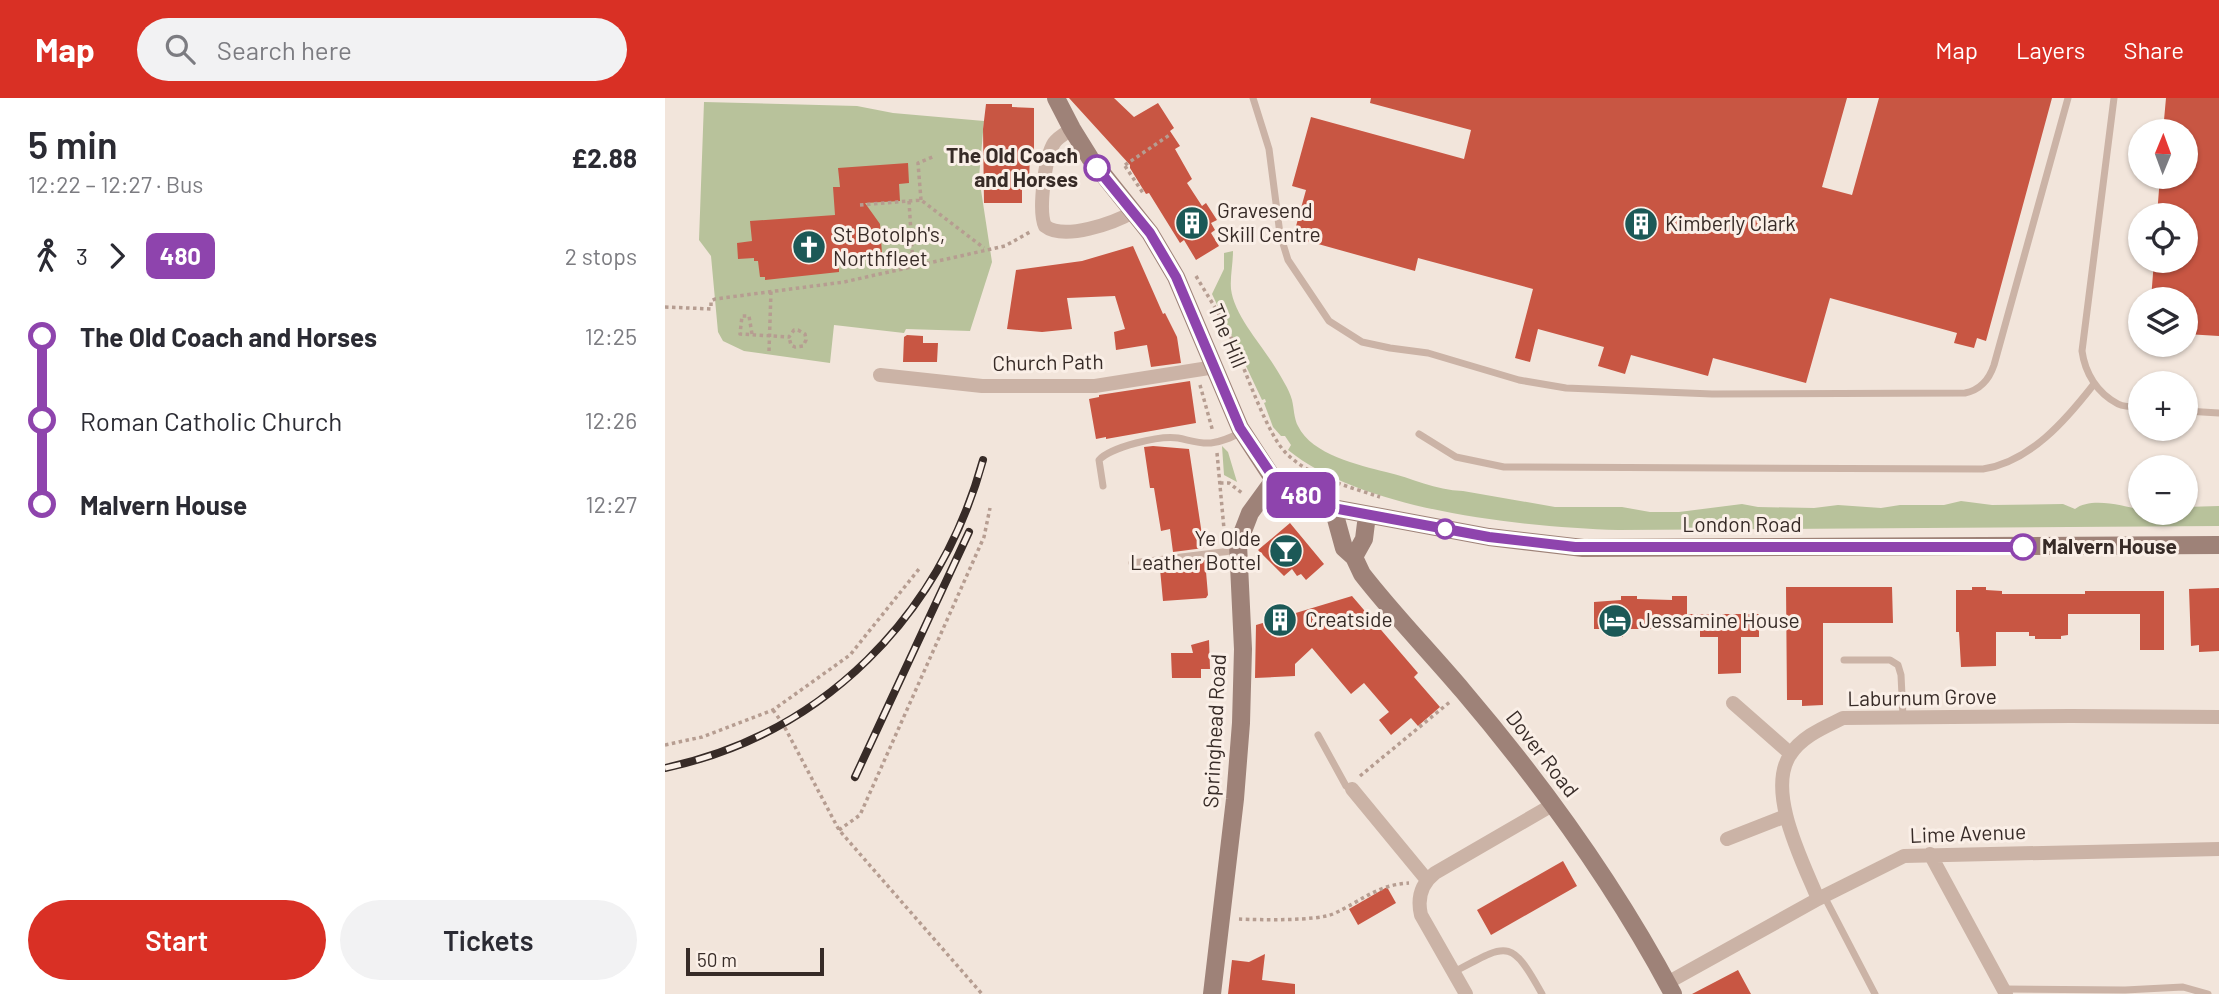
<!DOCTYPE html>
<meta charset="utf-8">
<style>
body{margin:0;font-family:Barlow,sans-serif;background:#f2f2f3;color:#2b2b33;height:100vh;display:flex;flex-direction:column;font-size:26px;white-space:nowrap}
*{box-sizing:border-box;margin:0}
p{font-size:23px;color:#7c7c81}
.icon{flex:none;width:38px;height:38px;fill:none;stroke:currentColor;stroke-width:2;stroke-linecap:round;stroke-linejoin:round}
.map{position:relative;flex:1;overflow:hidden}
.details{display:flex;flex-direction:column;background:#fff;width:665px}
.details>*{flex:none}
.badge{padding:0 14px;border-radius:10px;font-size:24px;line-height:46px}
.needle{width:46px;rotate:1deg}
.buttons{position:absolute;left:1463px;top:21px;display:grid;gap:14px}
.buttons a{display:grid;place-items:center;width:70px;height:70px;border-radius:50%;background:#fff;box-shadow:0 2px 5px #0004;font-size:35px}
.scale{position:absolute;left:21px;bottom:18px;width:138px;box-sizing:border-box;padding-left:7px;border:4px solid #372b27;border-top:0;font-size:19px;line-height:24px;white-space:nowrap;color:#372b27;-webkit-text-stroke:5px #faefe7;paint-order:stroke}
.map>.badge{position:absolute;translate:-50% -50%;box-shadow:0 0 0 4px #fff}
.legs{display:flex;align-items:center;gap:10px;height:77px;padding:0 28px;font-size:23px}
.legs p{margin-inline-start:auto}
.head{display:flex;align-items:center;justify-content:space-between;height:119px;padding:0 28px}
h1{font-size:38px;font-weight:600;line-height:52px}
.action{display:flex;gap:14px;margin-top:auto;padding:14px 28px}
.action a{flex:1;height:80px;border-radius:42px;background:#d93025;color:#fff;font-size:28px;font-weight:600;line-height:80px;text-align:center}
.action a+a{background:#f2f2f3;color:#2b2b33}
ul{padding:0 28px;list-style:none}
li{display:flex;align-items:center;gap:24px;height:84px;font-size:26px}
li i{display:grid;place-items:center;width:10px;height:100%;margin:0 9px;background:currentColor}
li i::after{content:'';width:18px;height:18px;margin:-9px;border:5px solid;border-radius:50%;background:#fff}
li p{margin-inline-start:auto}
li:first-child i{background:linear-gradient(#0000 50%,currentColor 0)}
li:last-child i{background:linear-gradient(currentColor 50%,#0000 0)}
header{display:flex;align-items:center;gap:42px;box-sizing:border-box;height:98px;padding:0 35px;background:#d93025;color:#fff}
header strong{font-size:33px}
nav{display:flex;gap:38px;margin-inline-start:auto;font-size:24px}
.search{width:490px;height:63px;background:#f2f2f3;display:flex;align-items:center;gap:18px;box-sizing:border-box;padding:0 24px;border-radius:38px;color:#7c7c81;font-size:26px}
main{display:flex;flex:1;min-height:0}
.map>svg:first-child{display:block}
.green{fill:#b8c29b}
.building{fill:#c85643}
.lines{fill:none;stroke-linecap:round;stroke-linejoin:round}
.path{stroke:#b69d91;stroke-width:3.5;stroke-dasharray:3.5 3.5;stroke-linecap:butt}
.lane{stroke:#cbb3a6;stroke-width:7}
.street{stroke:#cbb3a6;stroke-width:14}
.secondary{stroke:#9e8278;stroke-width:18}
.rail-casing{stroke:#372b27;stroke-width:8}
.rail{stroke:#faefe7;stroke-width:5;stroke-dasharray:16;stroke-linecap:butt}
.line-1-casing{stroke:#fff;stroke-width:16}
.line-1{stroke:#8e44ad;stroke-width:10}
.stop-1-dot{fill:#fff;stroke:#8e44ad;stroke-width:3.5}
.labels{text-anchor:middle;stroke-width:6;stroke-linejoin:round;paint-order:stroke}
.stop-label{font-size:21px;font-weight:bold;fill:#372b27;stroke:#faefe7;text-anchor:end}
.poi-label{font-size:21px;fill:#372b27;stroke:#faefe7;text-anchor:start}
.street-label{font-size:21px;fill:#372b27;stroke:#faefe7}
</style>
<header>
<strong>Map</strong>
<div class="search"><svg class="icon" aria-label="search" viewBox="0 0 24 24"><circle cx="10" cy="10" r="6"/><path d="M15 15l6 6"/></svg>Search here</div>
<nav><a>Map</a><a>Layers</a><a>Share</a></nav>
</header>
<main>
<section class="details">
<div class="head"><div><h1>5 min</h1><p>12:22 – 12:27 · Bus</p></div><b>£2.88</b></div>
<div class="legs"><svg class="icon" aria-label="walk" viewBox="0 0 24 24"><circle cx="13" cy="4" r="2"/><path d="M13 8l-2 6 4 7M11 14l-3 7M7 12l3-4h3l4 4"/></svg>3<svg class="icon" aria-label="forward" viewBox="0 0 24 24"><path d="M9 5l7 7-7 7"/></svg><b class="badge" style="background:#8e44ad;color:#fff">480</b><p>2 stops</p></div>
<ul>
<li><i style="color:#8e44ad"></i><b>The Old Coach and Horses</b><p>12:25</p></li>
<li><i style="color:#8e44ad"></i><span>Roman Catholic Church</span><p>12:26</p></li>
<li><i style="color:#8e44ad"></i><b>Malvern House</b><p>12:27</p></li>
</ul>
<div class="action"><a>Start</a><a>Tickets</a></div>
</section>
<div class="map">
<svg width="1554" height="896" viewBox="0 0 1554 896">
<rect width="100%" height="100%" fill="#f2e5db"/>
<!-- green -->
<path class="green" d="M 39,4 L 192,8 L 228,15 L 319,23 L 314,79 L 327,164 L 305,233 L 241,231 L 239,235 L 169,227 L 165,265 L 79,253 L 58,243 L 53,234 L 46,158 L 34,142 Z
M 568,153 C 568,166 565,179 566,191 C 569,217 596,246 610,269 C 616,279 624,291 627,302 C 629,310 629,321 633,328 C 647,357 694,367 721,374 C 747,380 770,392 798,393 L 890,409 L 957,409 L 985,414 L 1014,414 L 1077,406 L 1093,409 L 1149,410 L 1173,407 L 1216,410 L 1235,407 L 1279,407 L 1296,403 L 1327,407 L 1398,406 L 1410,411 C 1425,399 1458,407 1475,412 L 1475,415 L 1521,415 L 1521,409 L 1554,408 L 1554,428 L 953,432 C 858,429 698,413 623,352 L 626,347 L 620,338 L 616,338 L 608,329 L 599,305 L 601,304 L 600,301 L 597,302 L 547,196 L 559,171 L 559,155 Z
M 557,348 L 563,354 L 572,384 L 559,377 Z"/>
<!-- building -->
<path class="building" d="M 404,0 L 449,0 L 469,19 L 493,5 L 509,30 L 505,33 L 515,48 L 510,51 L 527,81 L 522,85 L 537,108 L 541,105 L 552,122 L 546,125 L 550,132 L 546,135 L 554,148 L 531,162 L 519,142 L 515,145 L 484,95 L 481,96 L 465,70 L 465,67 Z
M 706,0 L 1182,0 L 1157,89 L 1187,97 L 1214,0 L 1387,0 L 1321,243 L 1312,240 L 1309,250 L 1289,245 L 1292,235 L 1165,200 L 1141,285 L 1048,260 L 1043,278 L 966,257 L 960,276 L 933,268 L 939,249 L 873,231 L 865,264 L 850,260 L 868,191 L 753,160 L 750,173 L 628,139 L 641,92 L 627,88 L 646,19 L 799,61 L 806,32 L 705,5 Z
M 1501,0 L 1554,0 L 1554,238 L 1521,236 L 1521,201 L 1486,201 L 1489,163 L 1521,163 L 1521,117 L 1492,117 L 1495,79 L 1521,79 L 1521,33 L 1498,33 Z
M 321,6 L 347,6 L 347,9 L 369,10 L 369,54 L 365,54 L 364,85 L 357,85 L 357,105 L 319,105 L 318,31 Z
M 243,65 L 244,85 L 234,86 L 235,103 L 200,105 L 215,126 L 217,156 L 174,158 L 174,174 L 100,182 L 100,179 L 95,179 L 93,163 L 89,163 L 89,160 L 73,161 L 72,145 L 87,143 L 85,123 L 170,117 L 168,89 L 175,89 L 173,70 Z
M 468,148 L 498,216 L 500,215 L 512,239 L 516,265 L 486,269 L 482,247 L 451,252 L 449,234 L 460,231 L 450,198 L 402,200 L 407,231 L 377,234 L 342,231 L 351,172 L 417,163 Z
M 242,237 L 258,238 L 258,245 L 273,245 L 272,264 L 238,264 L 239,239 Z
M 525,283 L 531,325 L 441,341 L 441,339 L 431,341 L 424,301 L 434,299 L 434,297 Z
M 488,348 L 524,351 L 539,450 L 508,454 L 505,431 L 496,433 L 489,390 L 485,390 L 479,349 Z
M 625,425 L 659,466 L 641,482 L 636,476 L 632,478 L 627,471 L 619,478 L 593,452 Z
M 540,462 L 543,497 L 541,500 L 498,503 L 495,471 L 502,471 L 505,467 Z
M 1121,489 L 1227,489 L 1228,525 L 1158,525 L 1158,607 L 1137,608 L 1137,602 L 1122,602 Z
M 1307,489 L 1321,489 L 1321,492 L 1337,493 L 1337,496 L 1420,496 L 1420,493 L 1499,493 L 1499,552 L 1475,552 L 1475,516 L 1403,516 L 1403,537 L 1396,538 L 1396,541 L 1370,541 L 1370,538 L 1364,538 L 1364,534 L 1331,534 L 1331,568 L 1296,569 L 1294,534 L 1291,534 L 1291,492 L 1307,492 Z
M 1554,490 L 1554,553 L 1534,554 L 1534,547 L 1526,548 L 1524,491 Z
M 687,498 L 753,575 L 749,579 L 775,609 L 753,628 L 746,620 L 726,637 L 714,622 L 724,614 L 699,585 L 686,596 L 647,550 L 630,566 L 630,578 L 590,580 L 591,527 Z
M 956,498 L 972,498 L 972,501 L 1007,502 L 1007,498 L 1022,498 L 1022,516 L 1094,516 L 1094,539 L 1076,539 L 1076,575 L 1053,576 L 1053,539 L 1035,539 L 1035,531 L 958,531 L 958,539 L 941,538 L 941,531 L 929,531 L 929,504 L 956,502 Z
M 544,542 L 545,571 L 536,571 L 536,580 L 507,580 L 506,555 L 528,555 L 526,547 Z
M 898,763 L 912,788 L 826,837 L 812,812 Z
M 722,789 L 731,805 L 693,827 L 684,811 Z
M 600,856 L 597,882 L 630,886 L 630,896 L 563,896 L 567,862 L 584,864 Z
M 1073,872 L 1086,896 L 1027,896 Z"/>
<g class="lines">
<!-- path -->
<path class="path" d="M 460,67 L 506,36
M 460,68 L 478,95
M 256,102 L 253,65 L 270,58
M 244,103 L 248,167
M 195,107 L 256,102 L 319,150
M 531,178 C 544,200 558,221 568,244 C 580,271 603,339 622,356 C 645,379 685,389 715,399
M 0,209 L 46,211 L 46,203 L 50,201 L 179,184 L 340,148 L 365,134
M 87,236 L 84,218 L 77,218 L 75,236 L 124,239 L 129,232 L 133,232 L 140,236 L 141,242 L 138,248 L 130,249 L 126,247 L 124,239
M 104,253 L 106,193
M 535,287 L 548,334
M 552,355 L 559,431
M 555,385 L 564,385 L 577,395
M 108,612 L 118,626 L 174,732 L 317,896
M 0,647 L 37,639 L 108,612 L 185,557 L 254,471
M 695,678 L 786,603
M 174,732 L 195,717 L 319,439 L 325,410
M 574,821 C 595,822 651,823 668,816 C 697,803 711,787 744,785"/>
<!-- lane -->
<path class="lane" d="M 588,0 L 604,51 L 615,136 L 623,162 L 664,223 L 697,244 L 725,250 L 763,255 L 854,282 L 901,290 L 1047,296 L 1300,295 C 1315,292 1324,282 1329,267 L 1403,0
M 1449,0 L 1417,253 C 1420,275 1432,295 1453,306 C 1459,309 1469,309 1475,309
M 1521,313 L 1554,315
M 754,336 L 791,359 L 839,369 L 1318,371 C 1365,364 1401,322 1429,286
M 438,388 L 434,362 C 446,349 495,337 513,340 C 524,342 534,346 546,345 C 557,344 567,339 577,334
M 467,465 L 574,452
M 1179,562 L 1225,562 L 1233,567 L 1236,577 L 1238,619
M 653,637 L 681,688 L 687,691
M 1159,798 L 1210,896
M 789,874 C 843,845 846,840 877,896
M 1339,891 L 1460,892 L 1518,889 L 1543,896"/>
<!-- street -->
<path class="street" d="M 407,31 C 401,35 393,39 389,45 C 380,59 373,113 380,128 C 399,143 449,125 468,114
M 215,277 L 317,288 L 430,288 L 550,269
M 1068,605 L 1126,656
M 687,691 L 762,782
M 1062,741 L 1121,718
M 1265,756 L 1341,896
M 1153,801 C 1138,764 1101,694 1125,657 C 1137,638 1160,629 1178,620 L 1406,618 L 1554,619
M 1002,885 L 1153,801 L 1239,758 L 1554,751
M 801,896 L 756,817 C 752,800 756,786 770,775 L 889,706"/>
<!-- secondary -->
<path class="secondary" d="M 391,0 L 407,31 L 425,60 L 485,135 L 511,179 L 575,330 L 609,382 L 668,410 L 824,439 L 918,450 L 1554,447
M 668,410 L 679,450 L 689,459 L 697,476 C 728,516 765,554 798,593 C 878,687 950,787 1008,896
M 689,459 L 699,441 L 702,417
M 547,896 L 570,701 L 576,625 L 578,551 L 573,446 L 585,415 L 609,382"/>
<!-- rail casing -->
<g class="rail-casing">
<path id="rail" d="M 0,670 C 159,636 275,518 318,362
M 190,679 L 304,434"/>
</g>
<!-- rail -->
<use href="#rail" class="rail"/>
</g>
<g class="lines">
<!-- line-1 casing -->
<g class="line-1-casing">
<path id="line-1" d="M 432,70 L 485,135 L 511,179 L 575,330 L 610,382 L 668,410 L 824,439 L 910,449 L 1358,449"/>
</g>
<!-- line-1 -->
<use href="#line-1" class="line-1"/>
</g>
<!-- icons -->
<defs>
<g id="building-disc" transform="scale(1.75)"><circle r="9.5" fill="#1c5957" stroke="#faefe7"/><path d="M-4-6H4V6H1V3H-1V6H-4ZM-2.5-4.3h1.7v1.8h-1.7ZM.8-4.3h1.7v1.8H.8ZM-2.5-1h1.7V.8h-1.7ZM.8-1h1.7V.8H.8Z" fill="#fff"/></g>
<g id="church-disc" transform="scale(1.75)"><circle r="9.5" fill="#1c5957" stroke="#faefe7"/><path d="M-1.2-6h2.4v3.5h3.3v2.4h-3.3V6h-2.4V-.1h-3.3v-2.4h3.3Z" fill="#fff"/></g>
<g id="bar-disc" transform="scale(1.75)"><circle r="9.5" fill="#1c5957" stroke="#faefe7"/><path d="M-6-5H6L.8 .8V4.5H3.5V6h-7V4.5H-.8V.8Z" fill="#fff"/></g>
<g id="hotel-disc" transform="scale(1.75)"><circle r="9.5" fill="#1c5957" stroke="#faefe7"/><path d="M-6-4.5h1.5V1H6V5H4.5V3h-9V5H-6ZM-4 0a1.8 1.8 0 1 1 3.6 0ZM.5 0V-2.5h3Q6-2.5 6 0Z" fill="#fff"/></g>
</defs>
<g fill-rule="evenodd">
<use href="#building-disc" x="527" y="125"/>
<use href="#building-disc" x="976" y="126"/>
<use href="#church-disc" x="144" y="149"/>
<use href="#bar-disc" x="621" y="453"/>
<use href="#building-disc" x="615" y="522"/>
<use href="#hotel-disc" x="950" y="523"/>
</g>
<!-- markers -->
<g class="stop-1-dot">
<circle cx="432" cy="70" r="12"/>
<circle cx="780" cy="431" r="9"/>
<circle cx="1358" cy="449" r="12"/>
</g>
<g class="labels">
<!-- stop labels -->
<g class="stop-label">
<text x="413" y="65">The Old Coach<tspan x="413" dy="24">and Horses</tspan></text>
<text x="1377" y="456" text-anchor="start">Malvern House</text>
</g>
<!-- poi labels -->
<g class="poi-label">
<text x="552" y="120">Gravesend<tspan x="552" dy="24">Skill Centre</tspan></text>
<text x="1000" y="133">Kimberly Clark</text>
<text x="168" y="144">St Botolph's,<tspan x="168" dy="24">Northfleet</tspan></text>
<text x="596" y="448" text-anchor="end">Ye Olde<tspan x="596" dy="24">Leather Bottel</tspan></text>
<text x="640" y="529">Creatside</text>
<text x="974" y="530">Jessamine House</text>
</g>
<!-- street labels -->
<g class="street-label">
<text transform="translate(562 238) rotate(67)" y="7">The Hill</text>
<text transform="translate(383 265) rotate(-1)" y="7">Church Path</text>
<text x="1077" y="434">London Road</text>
<text transform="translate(1257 600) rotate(-1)" y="7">Laburnum Grove</text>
<text transform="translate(550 633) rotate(-87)" y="7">Springhead Road</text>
<text transform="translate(877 656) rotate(52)" y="7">Dover Road</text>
<text transform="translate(1303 736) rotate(-2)" y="7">Lime Avenue</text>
</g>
</g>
</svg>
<div class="buttons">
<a><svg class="needle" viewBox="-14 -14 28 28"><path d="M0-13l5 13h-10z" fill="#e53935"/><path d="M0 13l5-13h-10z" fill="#7c7c81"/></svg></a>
<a><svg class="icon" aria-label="locate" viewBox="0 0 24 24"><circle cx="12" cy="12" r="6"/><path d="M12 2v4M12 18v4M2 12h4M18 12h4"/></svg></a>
<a><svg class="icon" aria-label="layers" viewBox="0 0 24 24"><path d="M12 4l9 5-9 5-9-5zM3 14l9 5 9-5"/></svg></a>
<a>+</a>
<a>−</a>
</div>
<div class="scale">50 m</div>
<b class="badge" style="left:636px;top:397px;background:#8e44ad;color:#fff">480</b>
</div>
</main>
